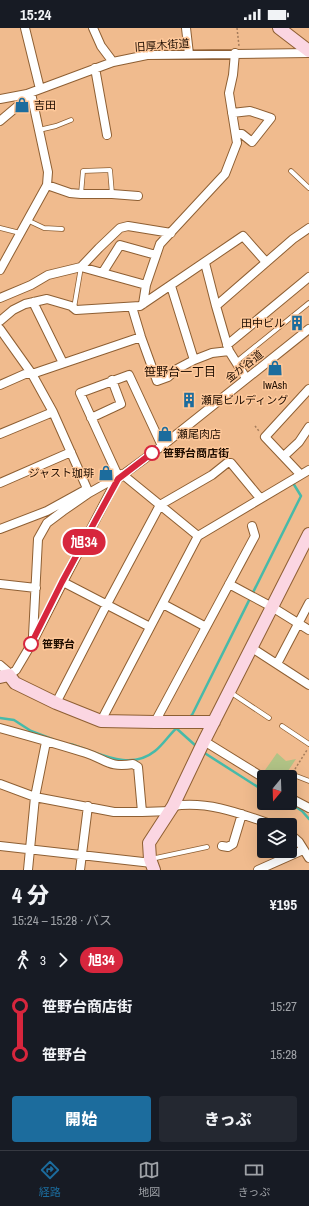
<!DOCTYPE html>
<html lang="ja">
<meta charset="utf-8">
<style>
body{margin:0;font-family:"Archivo Narrow","Noto Sans JP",sans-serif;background:#242831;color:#f1f3f6;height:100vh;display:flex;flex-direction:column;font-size:15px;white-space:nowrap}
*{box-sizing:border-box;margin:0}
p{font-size:13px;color:#9ea1a6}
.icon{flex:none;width:22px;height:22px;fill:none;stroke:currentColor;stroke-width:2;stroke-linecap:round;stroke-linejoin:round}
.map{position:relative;height:842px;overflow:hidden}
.details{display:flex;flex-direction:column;background:#171b24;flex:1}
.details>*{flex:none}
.badge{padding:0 8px;border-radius:13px;font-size:14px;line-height:26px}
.needle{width:26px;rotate:199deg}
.buttons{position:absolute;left:257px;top:742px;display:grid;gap:8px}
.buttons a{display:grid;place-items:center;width:40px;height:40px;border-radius:4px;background:#171b24;box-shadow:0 4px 16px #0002;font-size:20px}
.map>.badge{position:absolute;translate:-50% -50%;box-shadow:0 0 0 2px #fff}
.legs{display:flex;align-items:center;gap:6px;height:44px;padding:0 12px;font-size:13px}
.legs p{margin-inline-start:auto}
.head{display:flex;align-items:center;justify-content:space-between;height:68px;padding:0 12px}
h1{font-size:22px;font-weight:800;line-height:30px}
.cta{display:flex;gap:8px;margin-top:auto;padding:8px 12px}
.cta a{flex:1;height:46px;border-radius:4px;background:#1c6c9d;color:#fff;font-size:16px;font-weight:800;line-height:46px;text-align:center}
.cta a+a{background:#242831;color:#f1f3f6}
ul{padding:0 12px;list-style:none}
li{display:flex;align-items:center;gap:14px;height:48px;font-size:15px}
li i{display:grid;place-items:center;width:6px;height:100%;margin:0 5px;background:currentColor}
li i::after{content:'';width:10px;height:10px;margin:-5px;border:3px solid;border-radius:50%;background:#171b24}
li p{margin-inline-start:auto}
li:first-child i{background:linear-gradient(#0000 50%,currentColor 0)}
li:last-child i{background:linear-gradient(currentColor 50%,#0000 0)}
.status{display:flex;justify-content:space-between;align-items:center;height:28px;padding:0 20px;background:#171b24;direction:ltr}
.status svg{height:11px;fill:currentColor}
.menu{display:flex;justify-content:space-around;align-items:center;height:56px;border-top:1px solid #363941;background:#171b24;font-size:11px;color:#9ea1a6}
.menu a{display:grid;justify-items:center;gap:2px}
.menu .on{color:#1c6c9d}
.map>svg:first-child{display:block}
.green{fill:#b1c386}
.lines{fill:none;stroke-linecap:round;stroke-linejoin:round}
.stream{stroke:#47baa9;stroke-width:2.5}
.lane-casing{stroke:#8e5f33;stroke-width:5.5}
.street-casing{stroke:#8e5f33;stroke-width:10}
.secondary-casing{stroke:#8e5f33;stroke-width:14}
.path{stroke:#a57c5b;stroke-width:1.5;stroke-dasharray:2 2;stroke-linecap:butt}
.lane{stroke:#fff;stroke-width:4}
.street{stroke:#fff;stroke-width:8}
.secondary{stroke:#fbd6e2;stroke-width:12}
.line-1-casing{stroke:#fff;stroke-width:9}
.line-1{stroke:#d7263d;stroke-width:6}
.stop-1-dot{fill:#fff;stroke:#d7263d;stroke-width:2}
.labels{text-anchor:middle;stroke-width:3;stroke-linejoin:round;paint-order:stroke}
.street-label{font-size:11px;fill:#1f0d00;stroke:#fec89a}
.poi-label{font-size:11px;fill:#1f0d00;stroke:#fec89a;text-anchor:start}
.stop-label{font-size:11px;font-weight:bold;fill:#1f0d00;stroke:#fec89a;text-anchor:start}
.neighbourhood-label{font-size:12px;fill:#1f0d00;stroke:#fec89a}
</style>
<div class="status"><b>15:24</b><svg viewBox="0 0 49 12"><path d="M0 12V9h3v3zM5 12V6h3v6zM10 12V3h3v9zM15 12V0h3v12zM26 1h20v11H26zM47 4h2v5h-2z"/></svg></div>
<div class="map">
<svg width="309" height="842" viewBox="0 0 309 842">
<rect width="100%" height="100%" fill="#f0bb8e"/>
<!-- green -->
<path class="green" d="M 277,725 L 286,733 L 296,731 L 284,749 L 269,749 L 263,745 Z"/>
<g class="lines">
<!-- stream -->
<path class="stream" d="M 189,689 L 192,687 L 301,468 L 293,455
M 0,690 L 14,692 L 31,703 L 52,711
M 176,700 L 196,718
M 70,716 C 98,724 129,744 155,723 C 164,716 170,705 179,698
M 203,724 L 264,763
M 290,775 L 302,783 L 309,791"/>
<!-- lane casing -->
<g class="lane-casing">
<path id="lane" d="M 39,102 L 56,98 L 71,92
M 291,143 L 309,160
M 81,166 L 83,143 L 110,142 L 112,166
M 27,192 L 44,200 L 62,201
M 0,200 L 20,205
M 74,280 L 81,239
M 236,334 L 309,275
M 230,664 L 269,690
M 282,698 L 309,716
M 291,746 L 309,753
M 151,831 L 207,819"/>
</g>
<!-- street casing -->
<g class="street-casing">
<path id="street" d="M 25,0 L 40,61
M 93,0 L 101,18 L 113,34
M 186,0 L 189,26
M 95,40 L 107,107
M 0,71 L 27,66 L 113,34 L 147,27 L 309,25
M 232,85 L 250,83 L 271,90 L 252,114 L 242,106 L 237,106
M 0,93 L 26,71 L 27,66
M 47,157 L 70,165 L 81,166 L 112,166 L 138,168
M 205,235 L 216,278
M 81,239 L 146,257
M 0,242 L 47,157 L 48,144 L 31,65
M 103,244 L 120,217 L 156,227
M 171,258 L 194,332
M 0,270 L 31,257 L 48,247 L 81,239 L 99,220 L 120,200 L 128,198 L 171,205
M 33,274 L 63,335
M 143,276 L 146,257 L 160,216 L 225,146 L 237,115 L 229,65 L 233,47 L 235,25
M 132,279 L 141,309 L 157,353 L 168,349 L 177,341 L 194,332 L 212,325 L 229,323
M 0,293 L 13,282 L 25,276 L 47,271 L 71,278 L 76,282 L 140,278 L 243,208 L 266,234
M 0,301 L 32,346 L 53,384 L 89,465
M 227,317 L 309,249
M 246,350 L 229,323 L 216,278 L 293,211 L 309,200
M 0,357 L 25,346 L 32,346 L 141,309
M 91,390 L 121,376 L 112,352
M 0,406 L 53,384
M 284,428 L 299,414 L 309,399
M 122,446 L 198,508
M 300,446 L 265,409 L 309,361
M 119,450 L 80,365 L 129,347 L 162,418
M 0,455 L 71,424
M 0,501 L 47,483 L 87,461
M 63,554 L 150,599
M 0,556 L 36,560
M 229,556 L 272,579 L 309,602
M 163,576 L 206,599
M 33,608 L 38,511 L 47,495 L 63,483 L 89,465 L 105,456 L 117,451
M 252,620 L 309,657
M 277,636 L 309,575
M 0,637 L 7,643 L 9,647 L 16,642 L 32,615 L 63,554 L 117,451 L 162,418 L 309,301
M 56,675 L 107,576 L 160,477 L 212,447 L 227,435 L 231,435 L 260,470
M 101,693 L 198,508 L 309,442
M 155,694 L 255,508 L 252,498
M 0,700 C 29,708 58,716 86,725 C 107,732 109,740 133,736 L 138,739 L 142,784
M 204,713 L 264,750
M 0,756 L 35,769 L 114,784 L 142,784 L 170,783
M 290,770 L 309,780
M 173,778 C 209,773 239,785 273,797
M 290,806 L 299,814 L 309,830
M 0,818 L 152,835
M 222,818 L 228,819 L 233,816 L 242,786
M 28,842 L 35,769 L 46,714
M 80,842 L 88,778
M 258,842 L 303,822"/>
</g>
<!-- secondary casing -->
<g class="secondary-casing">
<path id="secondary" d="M 279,0 L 309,23
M 0,649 L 9,647 L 15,655 L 56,675 L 101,693 L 155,694 L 214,694
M 154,842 L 150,831 L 149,815 L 173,778 L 204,713 L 309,506"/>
</g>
<!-- path -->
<path class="path" d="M 237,0 L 239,18
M 255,398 L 259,403
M 295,741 L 307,722"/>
<!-- lane -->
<use href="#lane" class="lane"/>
<!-- street -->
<use href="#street" class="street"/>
<!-- secondary -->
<use href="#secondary" class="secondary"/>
</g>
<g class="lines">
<!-- line-1 casing -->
<g class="line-1-casing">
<path id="line-1" d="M 31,616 L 62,554 L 118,451 L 152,425"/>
</g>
<!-- line-1 -->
<use href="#line-1" class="line-1"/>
</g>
<!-- icons -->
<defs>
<g id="shop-bare" transform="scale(1.2)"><path d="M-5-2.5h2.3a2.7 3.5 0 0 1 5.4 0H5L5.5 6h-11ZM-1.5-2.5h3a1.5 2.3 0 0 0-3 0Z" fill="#1c6c9d" stroke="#fec89a" stroke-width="2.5" paint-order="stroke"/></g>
<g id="building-bare" transform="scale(1.2)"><path d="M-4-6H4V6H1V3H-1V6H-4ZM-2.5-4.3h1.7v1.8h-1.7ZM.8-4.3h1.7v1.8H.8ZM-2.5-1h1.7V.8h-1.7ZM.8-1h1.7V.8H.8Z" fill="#1c6c9d" stroke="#fec89a" stroke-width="2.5" paint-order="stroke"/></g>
</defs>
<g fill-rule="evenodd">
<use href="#shop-bare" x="22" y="77"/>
<use href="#building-bare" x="297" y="295"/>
<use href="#shop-bare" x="275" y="340"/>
<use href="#building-bare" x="189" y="372"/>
<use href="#shop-bare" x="165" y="406"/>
<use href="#shop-bare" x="106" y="445"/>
</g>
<!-- markers -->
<g class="stop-1-dot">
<circle cx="152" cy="425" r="7"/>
<circle cx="31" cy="616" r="7"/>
</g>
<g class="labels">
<!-- street labels -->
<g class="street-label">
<text transform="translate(162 17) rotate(-4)" y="4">旧厚木街道</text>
<text transform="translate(244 338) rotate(-38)" y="4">金が谷道</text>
</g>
<!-- poi labels -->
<g class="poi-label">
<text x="34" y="81">吉田</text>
<text x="285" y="299" text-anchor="end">田中ビル</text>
<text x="275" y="361" text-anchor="middle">IwAsh</text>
<text x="201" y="376">瀬尾ビルディング</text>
<text x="177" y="410">瀬尾肉店</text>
<text x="94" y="449" text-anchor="end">ジャスト珈琲</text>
</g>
<!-- stop labels -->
<g class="stop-label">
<text x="163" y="429">笹野台商店街</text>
<text x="42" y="620">笹野台</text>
</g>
<!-- neighbourhood labels -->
<g class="neighbourhood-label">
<text x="180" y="348">笹野台一丁目</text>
</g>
</g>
</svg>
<div class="buttons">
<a><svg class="needle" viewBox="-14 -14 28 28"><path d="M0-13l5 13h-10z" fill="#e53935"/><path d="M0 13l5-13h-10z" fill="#9ea1a6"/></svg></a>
<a><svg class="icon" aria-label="layers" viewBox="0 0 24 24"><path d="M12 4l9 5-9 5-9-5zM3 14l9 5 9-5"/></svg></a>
</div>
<b class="badge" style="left:84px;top:514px;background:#d7263d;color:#fff">旭34</b>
</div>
<section class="details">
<div class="head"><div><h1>4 分</h1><p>15:24 – 15:28 · バス</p></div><b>¥195</b></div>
<div class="legs"><svg class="icon" aria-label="walk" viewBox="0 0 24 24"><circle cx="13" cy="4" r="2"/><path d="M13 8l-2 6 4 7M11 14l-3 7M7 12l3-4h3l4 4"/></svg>3<svg class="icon" aria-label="forward" viewBox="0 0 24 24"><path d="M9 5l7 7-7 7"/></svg><b class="badge" style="background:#d7263d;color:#fff">旭34</b></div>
<ul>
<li><i style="color:#d7263d"></i><b>笹野台商店街</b><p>15:27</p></li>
<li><i style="color:#d7263d"></i><b>笹野台</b><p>15:28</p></li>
</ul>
<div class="cta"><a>開始</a><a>きっぷ</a></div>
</section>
<nav class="menu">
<a class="on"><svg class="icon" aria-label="directions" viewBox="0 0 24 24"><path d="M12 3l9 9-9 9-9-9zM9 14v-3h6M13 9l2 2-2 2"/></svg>経路</a>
<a><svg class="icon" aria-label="map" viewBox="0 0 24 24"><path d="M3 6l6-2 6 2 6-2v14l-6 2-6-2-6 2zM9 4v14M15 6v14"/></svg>地図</a>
<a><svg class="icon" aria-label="tickets" viewBox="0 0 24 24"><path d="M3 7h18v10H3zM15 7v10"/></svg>きっぷ</a>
</nav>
